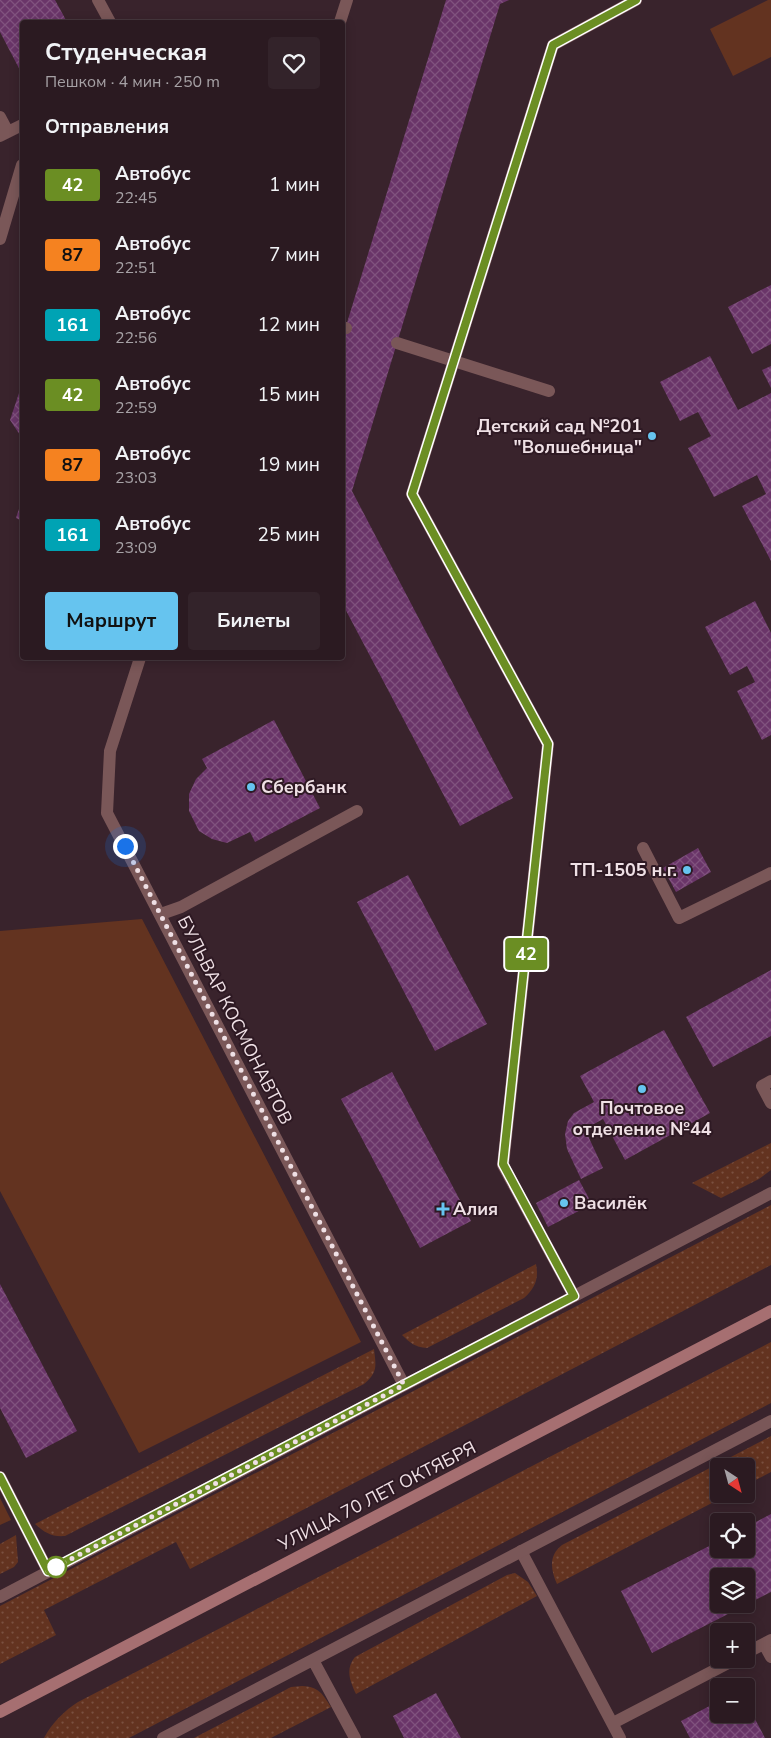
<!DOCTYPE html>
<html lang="ru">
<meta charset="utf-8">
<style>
body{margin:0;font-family:"Nunito Sans",sans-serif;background:#33232a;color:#f1f3f6;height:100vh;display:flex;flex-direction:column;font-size:19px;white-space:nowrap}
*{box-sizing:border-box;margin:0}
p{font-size:16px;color:#a6a1a5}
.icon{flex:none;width:28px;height:28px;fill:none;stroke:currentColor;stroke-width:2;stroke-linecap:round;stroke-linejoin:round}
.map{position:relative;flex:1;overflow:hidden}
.panel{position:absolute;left:20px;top:20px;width:325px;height:640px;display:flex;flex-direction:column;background:#2b1a21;border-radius:5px;box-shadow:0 2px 12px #0003,0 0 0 1px #47383f}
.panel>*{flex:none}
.badge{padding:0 10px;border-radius:4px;font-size:18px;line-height:32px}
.needle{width:32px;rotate:144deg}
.controls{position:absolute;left:710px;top:1458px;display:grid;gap:10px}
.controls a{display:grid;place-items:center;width:45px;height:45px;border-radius:5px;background:#2b1a21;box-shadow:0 2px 12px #0003,0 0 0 1px #47383f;font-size:25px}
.you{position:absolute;width:25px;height:25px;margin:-12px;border:4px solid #fff;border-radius:50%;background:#1a73e8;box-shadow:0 0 0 8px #1a73e833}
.map>.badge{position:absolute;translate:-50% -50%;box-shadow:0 0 0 2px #fff}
h2{padding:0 25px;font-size:19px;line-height:45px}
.round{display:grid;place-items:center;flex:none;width:52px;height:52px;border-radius:5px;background:#33232a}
.head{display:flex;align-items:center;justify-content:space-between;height:85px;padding:0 25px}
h1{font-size:24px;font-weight:700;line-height:38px}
.button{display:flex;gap:10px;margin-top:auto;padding:10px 25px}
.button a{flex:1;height:58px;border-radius:5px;background:#66c4ef;color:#111;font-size:20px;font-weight:700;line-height:58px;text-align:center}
.button a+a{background:#33232a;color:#f1f3f6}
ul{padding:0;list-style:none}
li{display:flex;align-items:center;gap:15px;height:70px;padding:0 25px}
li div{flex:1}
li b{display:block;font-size:19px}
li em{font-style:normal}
li .badge{min-width:55px;font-weight:700;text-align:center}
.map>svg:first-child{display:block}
.grass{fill:url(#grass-dots)}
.park{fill:#633320}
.building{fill:url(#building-cross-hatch);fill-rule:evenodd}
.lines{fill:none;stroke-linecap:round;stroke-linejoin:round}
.service{stroke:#7a5758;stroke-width:12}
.minor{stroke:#7a5758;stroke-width:12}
.secondary{stroke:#a66f71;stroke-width:12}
.line-casing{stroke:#fff;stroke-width:11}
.line{stroke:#6b8e23;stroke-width:8}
.walk{stroke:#efe0e5;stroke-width:5;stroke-dasharray:0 9}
.poi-dot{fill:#66c4ef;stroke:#2e1923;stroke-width:2}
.stop-dot{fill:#fff;stroke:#6b8e23;stroke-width:2.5}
.labels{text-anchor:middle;stroke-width:4;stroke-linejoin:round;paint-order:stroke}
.poi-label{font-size:18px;font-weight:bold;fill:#efe0e5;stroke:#2e1923;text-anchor:start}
.street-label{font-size:18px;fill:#efe0e5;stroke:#2e1923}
</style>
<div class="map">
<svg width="771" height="1738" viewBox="0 0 771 1738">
<defs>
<pattern id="grass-dots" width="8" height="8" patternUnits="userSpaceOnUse" patternTransform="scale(1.25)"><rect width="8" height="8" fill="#633320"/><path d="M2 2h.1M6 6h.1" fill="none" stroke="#7a5040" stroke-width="1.8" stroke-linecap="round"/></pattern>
<pattern id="building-cross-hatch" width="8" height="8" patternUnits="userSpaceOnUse" patternTransform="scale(1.25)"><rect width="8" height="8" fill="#6a3569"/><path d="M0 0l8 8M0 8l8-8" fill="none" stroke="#80527e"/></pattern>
</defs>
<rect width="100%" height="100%" fill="#39232c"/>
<!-- grass -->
<path class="grass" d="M 771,1143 L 771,1170 L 759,1179 L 721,1198 L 692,1183 Z
M 771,1205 L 771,1265 L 190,1569 L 176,1542 L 44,1610 L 56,1635 L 0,1664 L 0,1606 Z
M 536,1264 C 539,1279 535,1288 524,1298 L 427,1348 C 415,1347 410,1343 402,1335 Z
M 771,1342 L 771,1403 L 129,1738 L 44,1738 C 52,1723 64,1711 78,1702 Z
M 374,1349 C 376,1366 378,1372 364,1384 L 65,1536 C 52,1537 45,1533 35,1524 Z
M 771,1436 L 771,1472 L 746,1485 L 746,1466 L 719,1466 L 719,1494 L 729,1494 L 557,1584 C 551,1570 548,1556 562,1545 Z
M 16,1535 L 18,1562 L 14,1567 L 0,1574 L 0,1544 Z
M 515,1573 L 528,1582 L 537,1596 L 356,1694 C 350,1681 345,1669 355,1657 L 507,1575 Z
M 302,1686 C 319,1687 322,1693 331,1707 L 271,1738 L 194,1738 L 291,1687 Z"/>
<!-- park -->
<path class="park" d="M 768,0 L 771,0 L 771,57 L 733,76 L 710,29 Z
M 142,919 L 361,1342 L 139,1453 L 0,1191 L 0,931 Z
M 0,1498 L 11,1520 L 0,1525 Z"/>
<!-- building -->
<path class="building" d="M 0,0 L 55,0 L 67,22 L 22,22 L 22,74 L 0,32 Z
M 446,0 L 509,0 L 500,4 L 352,491 L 513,798 L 460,826 L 342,603 L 342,339 Z
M 771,285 L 771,344 L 752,354 L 728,307 Z
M 710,356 L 738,410 L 771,393 L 771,561 L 742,506 L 766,494 L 757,475 L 714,497 L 688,448 L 711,436 L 698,412 L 680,421 L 660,382 Z
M 771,366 L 771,388 L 762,370 Z
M 22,384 L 22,438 L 10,420 Z
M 22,500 L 22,521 L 16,518 Z
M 755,601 L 771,633 L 771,735 L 762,740 L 737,691 L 755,682 L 747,666 L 730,675 L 705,627 Z
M 274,720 L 320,808 L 255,842 L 250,832 L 227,843 L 212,839 L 199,831 L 189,811 L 189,794 L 196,779 L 207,768 L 202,759 Z
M 698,848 L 711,872 L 676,892 L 663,868 Z
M 408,875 L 487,1024 L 435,1051 L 357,902 Z
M 771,970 L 771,1036 L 713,1067 L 686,1017 Z
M 664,1030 L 710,1113 L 625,1160 L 603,1119 L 594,1124 L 590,1130 L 589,1138 L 603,1168 L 581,1179 L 567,1149 L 565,1134 L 568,1121 L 574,1113 L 594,1102 L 580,1076 Z
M 392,1072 L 471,1221 L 420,1248 L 341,1099 Z
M 579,1180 L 592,1204 L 548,1227 L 536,1203 Z
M 0,1284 L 77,1431 L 26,1458 L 0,1408 Z
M 771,1514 L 771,1592 L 652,1653 L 621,1591 L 719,1541 L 719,1549 L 746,1549 L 746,1527 ZM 719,1576 L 746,1576 L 746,1604 L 719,1604 Z
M 436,1693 L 461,1738 L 404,1738 L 393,1716 Z
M 719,1701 L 719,1714 L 746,1714 L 746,1702 L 765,1738 L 690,1738 L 681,1721 Z"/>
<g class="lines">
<!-- service -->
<path class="service" d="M 98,0 L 110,22
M 0,117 L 8,132
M 0,136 L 22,125
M 0,239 L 22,165
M 342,327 L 346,328
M 397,343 L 549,391
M 643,848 L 679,918 L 771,873
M 161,914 L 181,907 L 357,811
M 771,1081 L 762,1086 L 771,1103
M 574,1296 L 503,1165 L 548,744 L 412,494 L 553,45 L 636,0
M 0,1477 L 48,1571
M 521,1551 L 620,1738
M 764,1644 L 771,1657
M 746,1653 L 771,1640
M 613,1723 L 736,1659"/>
<!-- minor -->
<path class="minor" d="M 340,22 L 347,0
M 140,658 L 110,751 L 107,813 L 404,1385
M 0,1597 L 771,1193
M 313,1660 L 355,1738
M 163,1738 L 771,1421"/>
<!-- secondary -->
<path class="secondary" d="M 0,1712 L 771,1311"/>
</g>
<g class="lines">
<!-- line casing -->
<g class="line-casing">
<path id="line" d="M 0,1477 L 48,1571 L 574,1296 L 503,1164 L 548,744 L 412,494 L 553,45 L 636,0"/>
</g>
<!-- line -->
<use href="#line" class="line"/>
<!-- walk -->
<path class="walk" d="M 56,1567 L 48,1571 L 404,1385 L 125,846"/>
</g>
<!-- markers -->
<g class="poi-dot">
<circle cx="652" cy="436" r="5"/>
<circle cx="251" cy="787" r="5"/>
<circle cx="687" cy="870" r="5"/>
<circle cx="642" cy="1089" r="5"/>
<circle cx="564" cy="1203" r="5"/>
<path d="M440.5 1201.5h5v5h5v5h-5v5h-5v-5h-5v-5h5z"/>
</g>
<circle class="stop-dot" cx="56" cy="1567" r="10"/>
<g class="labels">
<!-- poi labels -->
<g class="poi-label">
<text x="642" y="432" text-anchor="end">Детский сад №201<tspan x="642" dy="21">"Волшебница"</tspan></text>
<text x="261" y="793">Сбербанк</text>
<text x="677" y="876" text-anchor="end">ТП-1505 н.г.</text>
<text x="642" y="1114" text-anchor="middle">Почтовое<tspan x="642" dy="21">отделение №44</tspan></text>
<text x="574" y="1209">Василёк</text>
<text x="453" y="1215">Алия</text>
</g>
<!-- street labels -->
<g class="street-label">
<text transform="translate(235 1020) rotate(63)" y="6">БУЛЬВАР КОСМОНАВТОВ</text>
<text transform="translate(377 1496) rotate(-27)" y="6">УЛИЦА 70 ЛЕТ ОКТЯБРЯ</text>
</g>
</g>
</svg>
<div class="controls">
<a><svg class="needle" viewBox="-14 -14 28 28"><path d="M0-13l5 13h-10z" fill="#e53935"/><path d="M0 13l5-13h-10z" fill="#a6a1a5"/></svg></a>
<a><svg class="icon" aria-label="locate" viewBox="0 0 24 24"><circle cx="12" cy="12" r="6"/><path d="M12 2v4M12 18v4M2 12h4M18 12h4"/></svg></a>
<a><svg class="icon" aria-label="layers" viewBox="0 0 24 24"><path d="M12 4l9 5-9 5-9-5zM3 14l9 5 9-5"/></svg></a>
<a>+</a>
<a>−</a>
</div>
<div class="you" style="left:125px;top:846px"></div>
<b class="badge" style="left:526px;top:954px;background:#6b8e23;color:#fff">42</b>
<section class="panel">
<div class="head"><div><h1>Студенческая</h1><p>Пешком · 4 мин · 250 m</p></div><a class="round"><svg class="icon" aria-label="heart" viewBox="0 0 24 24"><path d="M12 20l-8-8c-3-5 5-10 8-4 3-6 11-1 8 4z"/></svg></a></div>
<h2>Отправления</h2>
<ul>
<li><span class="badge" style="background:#6b8e23;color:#fff">42</span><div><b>Автобус</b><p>22:45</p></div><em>1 мин</em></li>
<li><span class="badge" style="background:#f58220;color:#111">87</span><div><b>Автобус</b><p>22:51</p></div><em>7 мин</em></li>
<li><span class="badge" style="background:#00a3b4;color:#fff">161</span><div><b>Автобус</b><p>22:56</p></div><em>12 мин</em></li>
<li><span class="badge" style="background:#6b8e23;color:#fff">42</span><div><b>Автобус</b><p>22:59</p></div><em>15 мин</em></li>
<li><span class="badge" style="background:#f58220;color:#111">87</span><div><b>Автобус</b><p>23:03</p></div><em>19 мин</em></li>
<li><span class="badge" style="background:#00a3b4;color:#fff">161</span><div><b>Автобус</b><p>23:09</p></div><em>25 мин</em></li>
</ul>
<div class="button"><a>Маршрут</a><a>Билеты</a></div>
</section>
</div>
